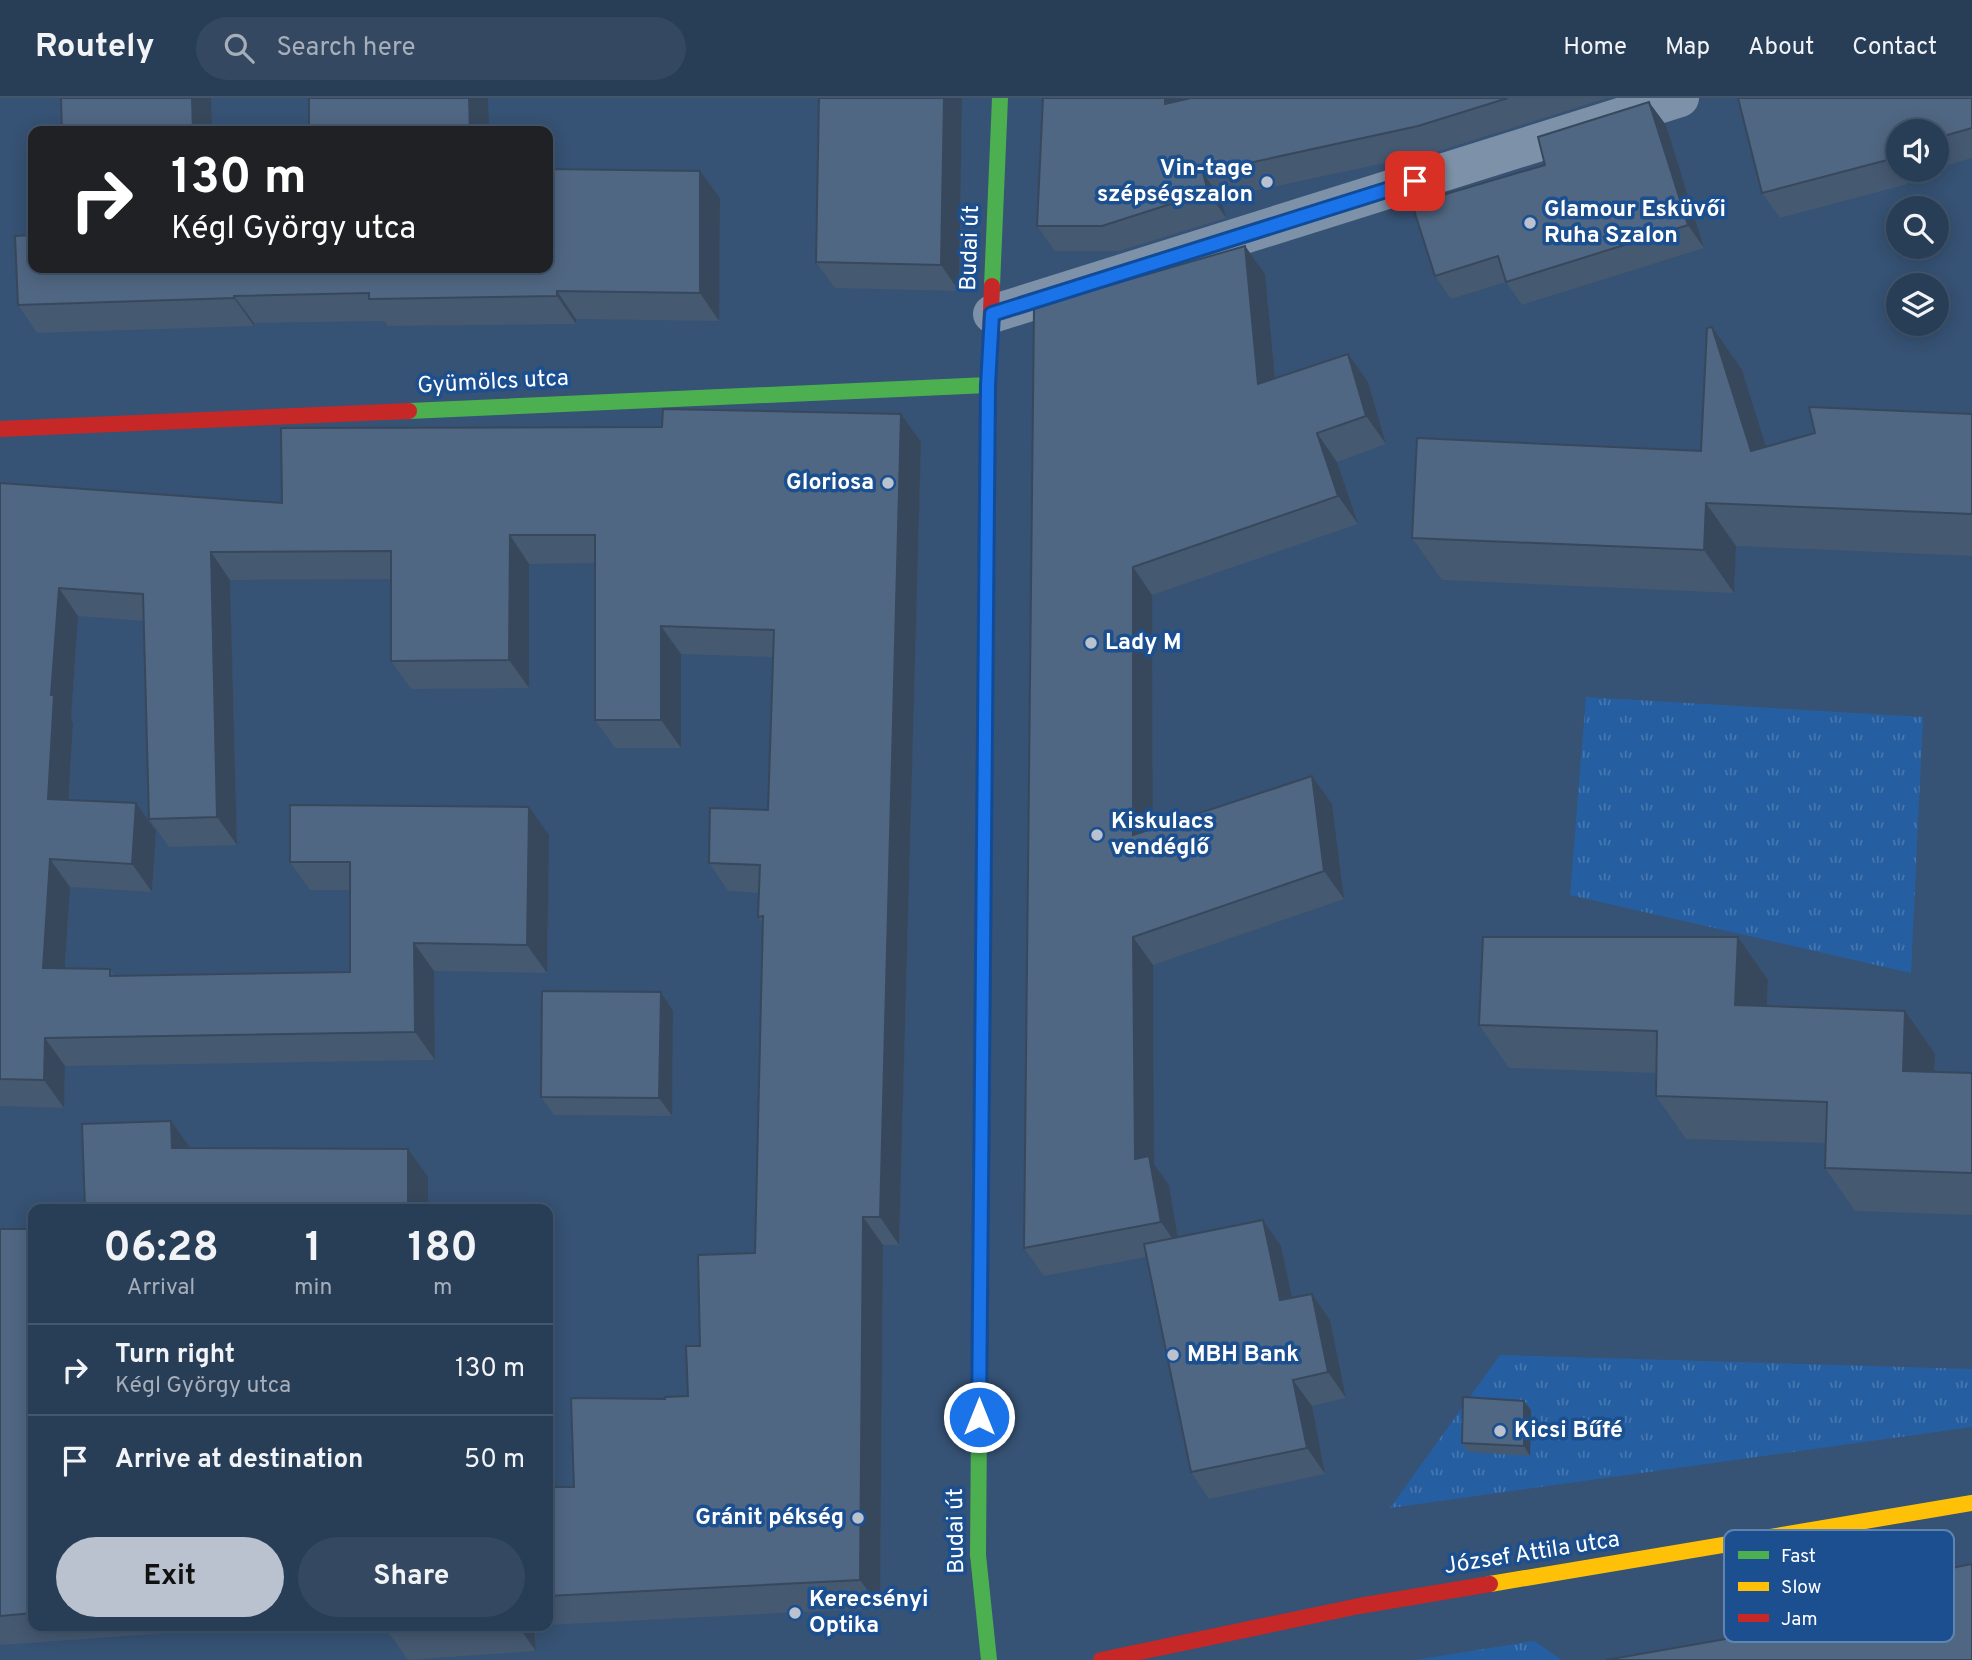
<!DOCTYPE html>
<html lang="en">
<head>
<meta charset="utf-8">
<style>
	:root { --surface:#283e57; --page:#344961; --text:#f1f3f6; --muted:#a5aeba; --line:#44576d; --accent:#b9c2ce }
	body { margin:0; font-family:Overpass,sans-serif; background:var(--page); color:var(--text); height:100vh; display:flex; flex-direction:column; font-size:26px; white-space:nowrap }
	* { box-sizing:border-box; margin:0 }
	p { font-size:23px; color:var(--muted) }
	.icon { flex:none; width:38px; height:38px; fill:none; stroke:currentColor; stroke-width:2; stroke-linecap:round; stroke-linejoin:round }
	.map { position:relative; flex:1; overflow:hidden }
	.side { position:absolute; left:28px; top:1106px; width:525px; height:427px; display:flex; flex-direction:column; background:var(--surface); border-radius:14px; box-shadow:0 4px 18px #0003,0 0 0 2px var(--line) }
	.side>* { flex:none }
	.hud { position:absolute; left:28px; top:28px; width:525px; height:147px; border-radius:14px; box-shadow:0 4px 18px #0003,0 0 0 2px var(--line); background:#202124; color:#fff; overflow:hidden }
	.fabs { position:absolute; left:1886px; top:21px; display:grid; gap:14px }
	.fabs a { display:grid; place-items:center; width:63px; height:63px; border-radius:50%; background:var(--surface); box-shadow:0 4px 18px #0003,0 0 0 2px var(--line); font-size:35px }
	.pin { position:absolute; display:grid; place-items:center; width:60px; height:60px; color:#fff; margin:-30px; border-radius:14px; box-shadow:0 4px 10px #0006 }
	.me { position:absolute; width:77px; margin:-38px; rotate:0deg; stroke-linejoin:round; filter:drop-shadow(0 0 5px #0008) }
	.turn { display:flex; align-items:center; gap:24px; height:147px; padding:0 28px; font-size:32px }
	.turn .icon { width:91px; height:91px; stroke-width:2.5 }
	.turn b { display:block; font-size:49px; line-height:60px }
	.eta { display:flex; justify-content:space-evenly; align-items:center; height:119px; text-align:center }
	.eta b { font-size:42px; font-weight:700; line-height:49px }
	.button { display:flex; gap:14px; margin-top:auto; padding:14px 28px }
	.button a { flex:1; height:80px; border-radius:42px; background:var(--accent); color:#111; font-size:28px; font-weight:700; line-height:80px; text-align:center }
	.button a+a { background:var(--page); color:var(--text) }
	ul { padding:0; list-style:none }
	li { display:flex; align-items:center; gap:21px; height:91px; padding:0 28px; border-top:2px solid var(--line) }
	li div { flex:1 }
	li b { display:block; font-size:26px }
	li em { font-style:normal }
	header { display:flex; align-items:center; gap:42px; box-sizing:border-box; height:98px; padding:0 35px; background:var(--surface); border-bottom:2px solid var(--line) }
	header strong { font-size:33px }
	nav { display:flex; gap:38px; margin-inline-start:auto; font-size:24px }
	.search { width:490px; height:63px; background:var(--page); display:flex; align-items:center; gap:18px; box-sizing:border-box; padding:0 24px; border-radius:38px; color:var(--muted); font-size:26px }
	.map>svg:first-child { display:block }
</style>
</head>
<body>
<header>
<strong>Routely</strong>
<div class="search"><svg class="icon" aria-label="search" viewBox="0 0 24 24"><circle cx="10" cy="10" r="6"/><path d="M15 15l6 6"/></svg>Search here</div>
<nav><a>Home</a><a>Map</a><a>About</a><a>Contact</a></nav>
</header>
<div class="map">
<svg width="1972" height="1562" viewBox="0 0 1972 1562">
	<defs>
		<pattern id="park-tufts" width="24" height="20" patternUnits="userSpaceOnUse" patternTransform="scale(1.75)"><rect width="24" height="20" fill="#265fa1"/><path d="M3 7l-1-3M5 7V3M7 7l1-3M15 17l-1-3M17 17v-4M19 17l1-3" fill="none" stroke="#4777af"/></pattern>
	</defs>
	<rect width="100%" height="100%" fill="#365274"/>
	<g fill="url(#park-tufts)">
		<path d="M 1586,599 L 1923,619 L 1911,875 L 1570,797 Z"/>
		<path d="M 1500,1257 L 1972,1271 L 1972,1329 L 1390,1410 Z"/>
		<path d="M 1534,1543 L 1562,1562 L 1415,1562 Z"/>
	</g>
	<g fill="none" stroke-linecap="round" stroke-linejoin="round">
		<path stroke="#7d92a8" stroke-width="38" d="M 992,216 L 1680,0"/>
		<g stroke="#4caf50" stroke-width="16">
			<path d="M 992,188 L 1000,0"/>
			<path d="M 409,313 L 988,287"/>
			<path d="M 981,1062 L 978,1457 L 989,1562"/>
		</g>
		<g stroke="#ffc107" stroke-width="16">
			<path d="M 981,1062 L 986,542"/>
			<path d="M 1490,1486 L 1972,1405"/>
		</g>
		<g stroke="#c62828" stroke-width="16">
			<path d="M 0,331 L 409,313"/>
			<path d="M 986,542 L 988,287 L 992,188"/>
			<path d="M 1101,1562 L 1359,1508 L 1490,1486"/>
		</g>
	</g>
	<g fill="#455971">
		<path d="M 819,0 L 962,0 L 959,193 L 835,190 L 816,164 Z"/>
		<path d="M 1191,0 L 1607,0 L 1436,54 L 1221,100 L 1226,120 L 1119,153 L 1055,153 L 1037,128 L 1182,2 Z"/>
		<path d="M 1972,0 L 1972,60 L 1937,70 L 1937,33 L 1899,33 L 1899,72 L 1932,72 L 1906,79 L 1908,86 L 1780,120 L 1762,95 Z"/>
		<path d="M 1666,27 L 1704,150 L 1522,207 L 1506,184 L 1451,201 L 1435,178 L 1545,67 Z"/>
		<path d="M 700,73 L 720,100 L 719,223 L 576,221 L 576,226 L 388,228 L 384,223 L 254,225 L 254,228 L 37,235 L 18,207 L 33,170 Z"/>
		<path d="M 1245,148 L 1265,176 L 1274,281 L 1368,284 L 1386,346 L 1337,364 L 1358,426 L 1152,497 L 1153,730 L 1332,706 L 1344,801 L 1153,867 L 1154,1066 L 1169,1087 L 1178,1139 L 1281,1148 L 1292,1200 L 1312,1196 L 1330,1222 L 1346,1300 L 1312,1308 L 1325,1376 L 1209,1401 L 1191,1374 L 1147,1159 L 1044,1178 L 1024,1150 L 1034,209 Z"/>
		<path d="M 1742,272 L 1766,348 L 1972,316 L 1972,458 L 1736,448 L 1734,495 L 1442,482 L 1412,440 L 1701,353 Z"/>
		<path d="M 901,316 L 921,344 L 899,1147 L 883,1147 L 880,1510 L 548,1527 L 548,1389 L 574,1389 L 665,1301 L 688,1298 L 700,1248 L 755,1155 L 763,826 L 758,819 L 759,795 L 728,793 L 709,765 L 768,712 L 773,559 L 681,556 L 681,650 L 615,650 L 595,622 L 595,465 L 529,466 L 529,590 L 411,591 L 391,563 L 391,481 L 230,482 L 237,747 L 169,749 L 149,721 L 144,523 L 78,518 L 71,621 L 73,625 L 69,702 L 156,733 L 152,794 L 70,789 L 65,870 L 110,871 L 115,878 L 350,874 L 350,792 L 310,792 L 290,764 L 549,737 L 547,875 L 434,873 L 435,962 L 65,968 L 64,1010 L 0,1008 L 0,385 L 282,405 L 662,329 Z"/>
		<path d="M 1738,839 L 1768,882 L 1767,908 L 1935,956 L 1935,974 L 1972,975 L 1972,1117 L 1855,1113 L 1825,1070 L 1826,1045 L 1686,1041 L 1656,998 L 1656,975 L 1509,970 L 1479,927 Z"/>
		<path d="M 661,894 L 673,913 L 672,1018 L 554,1017 L 541,999 Z"/>
		<path d="M 0,1131 L 33,1131 L 33,1528 L 268,1528 L 0,1547 Z"/>
		<path d="M 1524,1303 L 1531,1312 L 1530,1358 L 1468,1354 L 1462,1345 Z"/>
		<path d="M 388,1528 L 539,1528 L 535,1528 L 536,1553 L 408,1562 L 388,1534 Z"/>
	</g>
	<g fill="#38485c">
		<path d="M 192,0 L 211,0 L 212,33 L 193,33 Z"/>
		<path d="M 469,0 L 488,0 L 489,33 L 470,33 Z"/>
		<path d="M 944,0 L 962,0 L 959,193 L 941,167 Z"/>
		<path d="M 1165,0 L 1182,0 L 1183,31 L 1165,6 Z"/>
		<path d="M 1649,4 L 1666,27 L 1704,150 L 1688,127 Z"/>
		<path d="M 1889,54 L 1899,68 L 1899,72 L 1901,72 L 1906,79 L 1908,86 L 1891,61 Z"/>
		<path d="M 700,73 L 720,100 L 719,223 L 700,195 Z"/>
		<path d="M 1203,75 L 1221,100 L 1226,120 L 1208,94 Z"/>
		<path d="M 1245,148 L 1265,176 L 1278,314 L 1258,286 Z"/>
		<path d="M 557,193 L 576,221 L 576,226 L 557,198 Z"/>
		<path d="M 234,198 L 254,225 L 254,228 L 234,200 Z"/>
		<path d="M 1712,229 L 1742,272 L 1781,396 L 1751,353 Z"/>
		<path d="M 1348,256 L 1368,284 L 1386,346 L 1366,318 Z"/>
		<path d="M 901,316 L 921,344 L 899,1147 L 880,1119 Z"/>
		<path d="M 1317,335 L 1337,364 L 1358,426 L 1338,398 Z"/>
		<path d="M 1706,405 L 1736,448 L 1734,495 L 1704,452 Z"/>
		<path d="M 510,437 L 529,466 L 529,590 L 509,562 Z"/>
		<path d="M 211,454 L 230,482 L 237,747 L 217,719 Z"/>
		<path d="M 1133,469 L 1152,497 L 1153,765 L 1133,737 Z"/>
		<path d="M 59,490 L 78,518 L 71,621 L 73,625 L 67,729 L 48,701 L 51,597 Z"/>
		<path d="M 661,528 L 681,556 L 681,650 L 661,622 Z"/>
		<path d="M 1312,678 L 1332,706 L 1344,801 L 1324,773 Z"/>
		<path d="M 136,705 L 156,733 L 152,794 L 132,766 Z"/>
		<path d="M 529,709 L 549,737 L 547,875 L 527,847 Z"/>
		<path d="M 50,761 L 70,789 L 63,898 L 43,870 Z"/>
		<path d="M 1133,839 L 1153,867 L 1154,1066 L 1169,1087 L 1180,1152 L 1161,1124 L 1135,1061 Z"/>
		<path d="M 1738,839 L 1768,882 L 1765,950 L 1735,907 Z"/>
		<path d="M 414,845 L 434,873 L 435,962 L 415,934 Z"/>
		<path d="M 661,894 L 673,913 L 672,1018 L 659,1000 Z"/>
		<path d="M 1905,913 L 1935,956 L 1933,1016 L 1903,973 Z"/>
		<path d="M 45,940 L 65,968 L 64,1010 L 44,982 Z"/>
		<path d="M 171,1023 L 191,1051 L 172,1050 Z"/>
		<path d="M 408,1051 L 428,1079 L 428,1111 L 408,1111 Z"/>
		<path d="M 863,1119 L 883,1147 L 880,1510 L 860,1482 Z"/>
		<path d="M 1263,1122 L 1281,1148 L 1298,1228 L 1280,1202 Z"/>
		<path d="M 1312,1196 L 1330,1222 L 1346,1300 L 1328,1274 Z"/>
		<path d="M 27,1222 L 33,1231 L 33,1405 L 33,1404 Z"/>
		<path d="M 1293,1282 L 1312,1308 L 1325,1376 L 1307,1350 Z"/>
		<path d="M 1524,1303 L 1531,1312 L 1530,1358 L 1524,1348 Z"/>
		<path d="M 518,1528 L 534,1528 L 536,1553 Z"/>
	</g>
	<g fill="#506783" stroke="#38485c" stroke-width="2">
		<path d="M 61,0 L 192,0 L 193,33 L 62,33 Z"/>
		<path d="M 309,0 L 469,0 L 470,33 L 309,33 Z"/>
		<path d="M 819,0 L 944,0 L 941,167 L 816,164 Z"/>
		<path d="M 1043,0 L 1165,0 L 1165,6 L 1191,0 L 1508,0 L 1418,28 L 1203,75 L 1208,94 L 1102,128 L 1037,128 Z"/>
		<path d="M 1738,0 L 1972,0 L 1972,30 L 1937,40 L 1937,33 L 1899,33 L 1899,51 L 1889,54 L 1891,61 L 1762,95 Z"/>
		<path d="M 1649,4 L 1688,127 L 1506,184 L 1498,158 L 1435,178 L 1412,106 L 1545,67 L 1538,39 Z"/>
		<path d="M 548,71 L 700,73 L 700,195 L 557,193 L 557,198 L 369,201 L 369,195 L 234,198 L 234,200 L 18,207 L 15,138 L 33,137 L 33,170 L 548,170 Z"/>
		<path d="M 1245,148 L 1258,286 L 1348,256 L 1366,318 L 1317,335 L 1338,398 L 1133,469 L 1133,737 L 1312,678 L 1324,773 L 1133,839 L 1135,1061 L 1149,1058 L 1161,1124 L 1024,1150 L 1034,209 Z"/>
		<path d="M 1712,229 L 1751,353 L 1815,335 L 1809,309 L 1972,316 L 1972,416 L 1706,405 L 1704,452 L 1412,440 L 1417,340 L 1701,353 L 1707,230 Z"/>
		<path d="M 663,311 L 901,316 L 880,1119 L 863,1119 L 860,1482 L 548,1498 L 548,1389 L 574,1389 L 571,1300 L 665,1301 L 665,1299 L 688,1298 L 686,1248 L 700,1248 L 698,1157 L 755,1155 L 763,818 L 758,819 L 760,767 L 709,765 L 710,710 L 768,712 L 774,532 L 661,528 L 661,622 L 595,622 L 595,437 L 510,437 L 509,562 L 391,563 L 391,453 L 211,454 L 217,719 L 149,721 L 143,496 L 59,490 L 51,597 L 54,597 L 48,701 L 136,705 L 132,766 L 50,761 L 43,870 L 110,871 L 110,878 L 350,874 L 350,764 L 290,764 L 290,707 L 529,709 L 527,847 L 414,845 L 415,934 L 45,940 L 44,982 L 0,981 L 0,385 L 282,405 L 281,330 L 662,329 Z"/>
		<path d="M 1483,839 L 1738,839 L 1735,907 L 1905,913 L 1903,973 L 1972,975 L 1972,1075 L 1825,1070 L 1827,1004 L 1656,998 L 1657,933 L 1479,927 Z"/>
		<path d="M 542,893 L 661,894 L 659,1000 L 541,999 Z"/>
		<path d="M 171,1023 L 172,1050 L 408,1051 L 408,1111 L 85,1111 L 82,1026 Z"/>
		<path d="M 1263,1122 L 1280,1202 L 1312,1196 L 1328,1274 L 1293,1282 L 1307,1350 L 1191,1374 L 1144,1146 Z"/>
		<path d="M 0,1131 L 33,1131 L 33,1222 L 27,1222 L 33,1404 L 33,1515 L 0,1518 Z"/>
		<path d="M 1463,1299 L 1524,1303 L 1524,1348 L 1462,1345 Z"/>
		<path d="M 1972,1466 L 1972,1562 L 1606,1562 L 1942,1503 L 1937,1473 Z"/>
		<path d="M 388,1528 L 478,1528 L 388,1534 Z"/>
	</g>
	<g fill="none" stroke-linecap="round" stroke-linejoin="round">
		<defs>
			<path id="route" d="M 979,1319 L 988,287 L 992,216 L 1415,83"/>
		</defs>
		<use href="#route" stroke="#114b97" stroke-width="18"/>
		<use href="#route" stroke="#1a73e8" stroke-width="12"/>
	</g>
	<g fill="#b9c2ce" stroke="#1b4f8f" stroke-width="2.5">
		<circle cx="1267" cy="84" r="7"/>
		<circle cx="1530" cy="125" r="7"/>
		<circle cx="888" cy="385" r="7"/>
		<circle cx="1091" cy="545" r="7"/>
		<circle cx="1097" cy="737" r="7"/>
		<circle cx="1173" cy="1257" r="7"/>
		<circle cx="1500" cy="1333" r="7"/>
		<circle cx="858" cy="1420" r="7"/>
		<circle cx="795" cy="1515" r="7"/>
	</g>
	<g text-anchor="middle" dominant-baseline="central" stroke-width="7" stroke-linejoin="round" paint-order="stroke">
		<g font-size="23" font-weight="bold" fill="#fff" stroke="#1b4f8f" text-anchor="start">
			<text x="1253" y="71" text-anchor="end">Vin-tage<tspan x="1253" dy="26">szépségszalon</tspan></text>
			<text x="1544" y="112">Glamour Esküvői<tspan x="1544" dy="26">Ruha Szalon</tspan></text>
			<text x="874" y="385" text-anchor="end">Gloriosa</text>
			<text x="1105" y="545">Lady M</text>
			<text x="1111" y="724">Kiskulacs<tspan x="1111" dy="26">vendéglő</tspan></text>
			<text x="1187" y="1257">MBH Bank</text>
			<text x="1514" y="1333">Kicsi Bűfé</text>
			<text x="844" y="1420" text-anchor="end">Gránit pékség</text>
			<text x="809" y="1502">Kerecsényi<tspan x="809" dy="26">Optika</tspan></text>
		</g>
		<g font-size="23" fill="#fff" stroke="#1b4f8f">
			<text transform="translate(971 150) rotate(-88)">Budai út</text>
			<text transform="translate(493 285) rotate(-3)">Gyümölcs utca</text>
			<text transform="translate(957 1433) rotate(-91)">Budai út</text>
			<text transform="translate(1532 1456) rotate(-9)">József Attila utca</text>
		</g>
	</g>
	<rect x="1724" y="1432" width="230" height="112" rx="10" fill="#1b4f8f" stroke="#5f84b1" stroke-width="2"/>
	<rect x="1738" y="1453" width="31" height="8" fill="#4caf50"/>
	<rect x="1738" y="1484" width="31" height="9" fill="#ffc107"/>
	<rect x="1738" y="1516" width="31" height="8" fill="#c62828"/>
	<g font-size="19" fill="#fff">
		<text x="1781" y="1464">Fast</text>
		<text x="1781" y="1495">Slow</text>
		<text x="1781" y="1527">Jam</text>
	</g>
</svg>
<div class="fabs">
<a><svg class="icon" aria-label="sound" viewBox="0 0 24 24"><path d="M4 9h4l5-4v14l-5-4H4zM17 9q2 3 0 6"/></svg></a>
<a><svg class="icon" aria-label="search" viewBox="0 0 24 24"><circle cx="10" cy="10" r="6"/><path d="M15 15l6 6"/></svg></a>
<a><svg class="icon" aria-label="layers" viewBox="0 0 24 24"><path d="M12 4l9 5-9 5-9-5zM3 14l9 5 9-5"/></svg></a>
</div>
<div class="pin" style="left:1415px;top:83px;background:#d93025"><svg class="icon" aria-label="arrive" viewBox="0 0 24 24"><path d="M6 21V4h12l-3 4 3 4H6"/></svg></div>
<svg class="me" style="left:979px;top:1319px" viewBox="-20 -20 40 40"><circle r="17" fill="#1a73e8" stroke="#fff" stroke-width="3"/><path d="M0-11L8 9 0 5-8 9z" fill="#fff"/></svg>
<div class="hud">
<div class="turn"><svg class="icon" aria-label="right" viewBox="0 0 24 24"><path d="M7 20v-9h11M14 6l5 5-5 5"/></svg><div><b>130 m</b>Kégl György utca</div></div>
</div>
<section class="side">
<div class="eta">
<div><b>06:28</b><p>Arrival</p></div>
<div><b>1</b><p>min</p></div>
<div><b>180</b><p>m</p></div>
</div>
<ul>
<li><svg class="icon" aria-label="right" viewBox="0 0 24 24"><path d="M7 20v-9h11M14 6l5 5-5 5"/></svg><div><b>Turn right</b><p>Kégl György utca</p></div><em>130 m</em></li>
<li><svg class="icon" aria-label="arrive" viewBox="0 0 24 24"><path d="M6 21V4h12l-3 4 3 4H6"/></svg><div><b>Arrive at destination</b></div><em>50 m</em></li>
</ul>
<div class="button"><a>Exit</a><a>Share</a></div>
</section>
</div>
</body>
</html>
